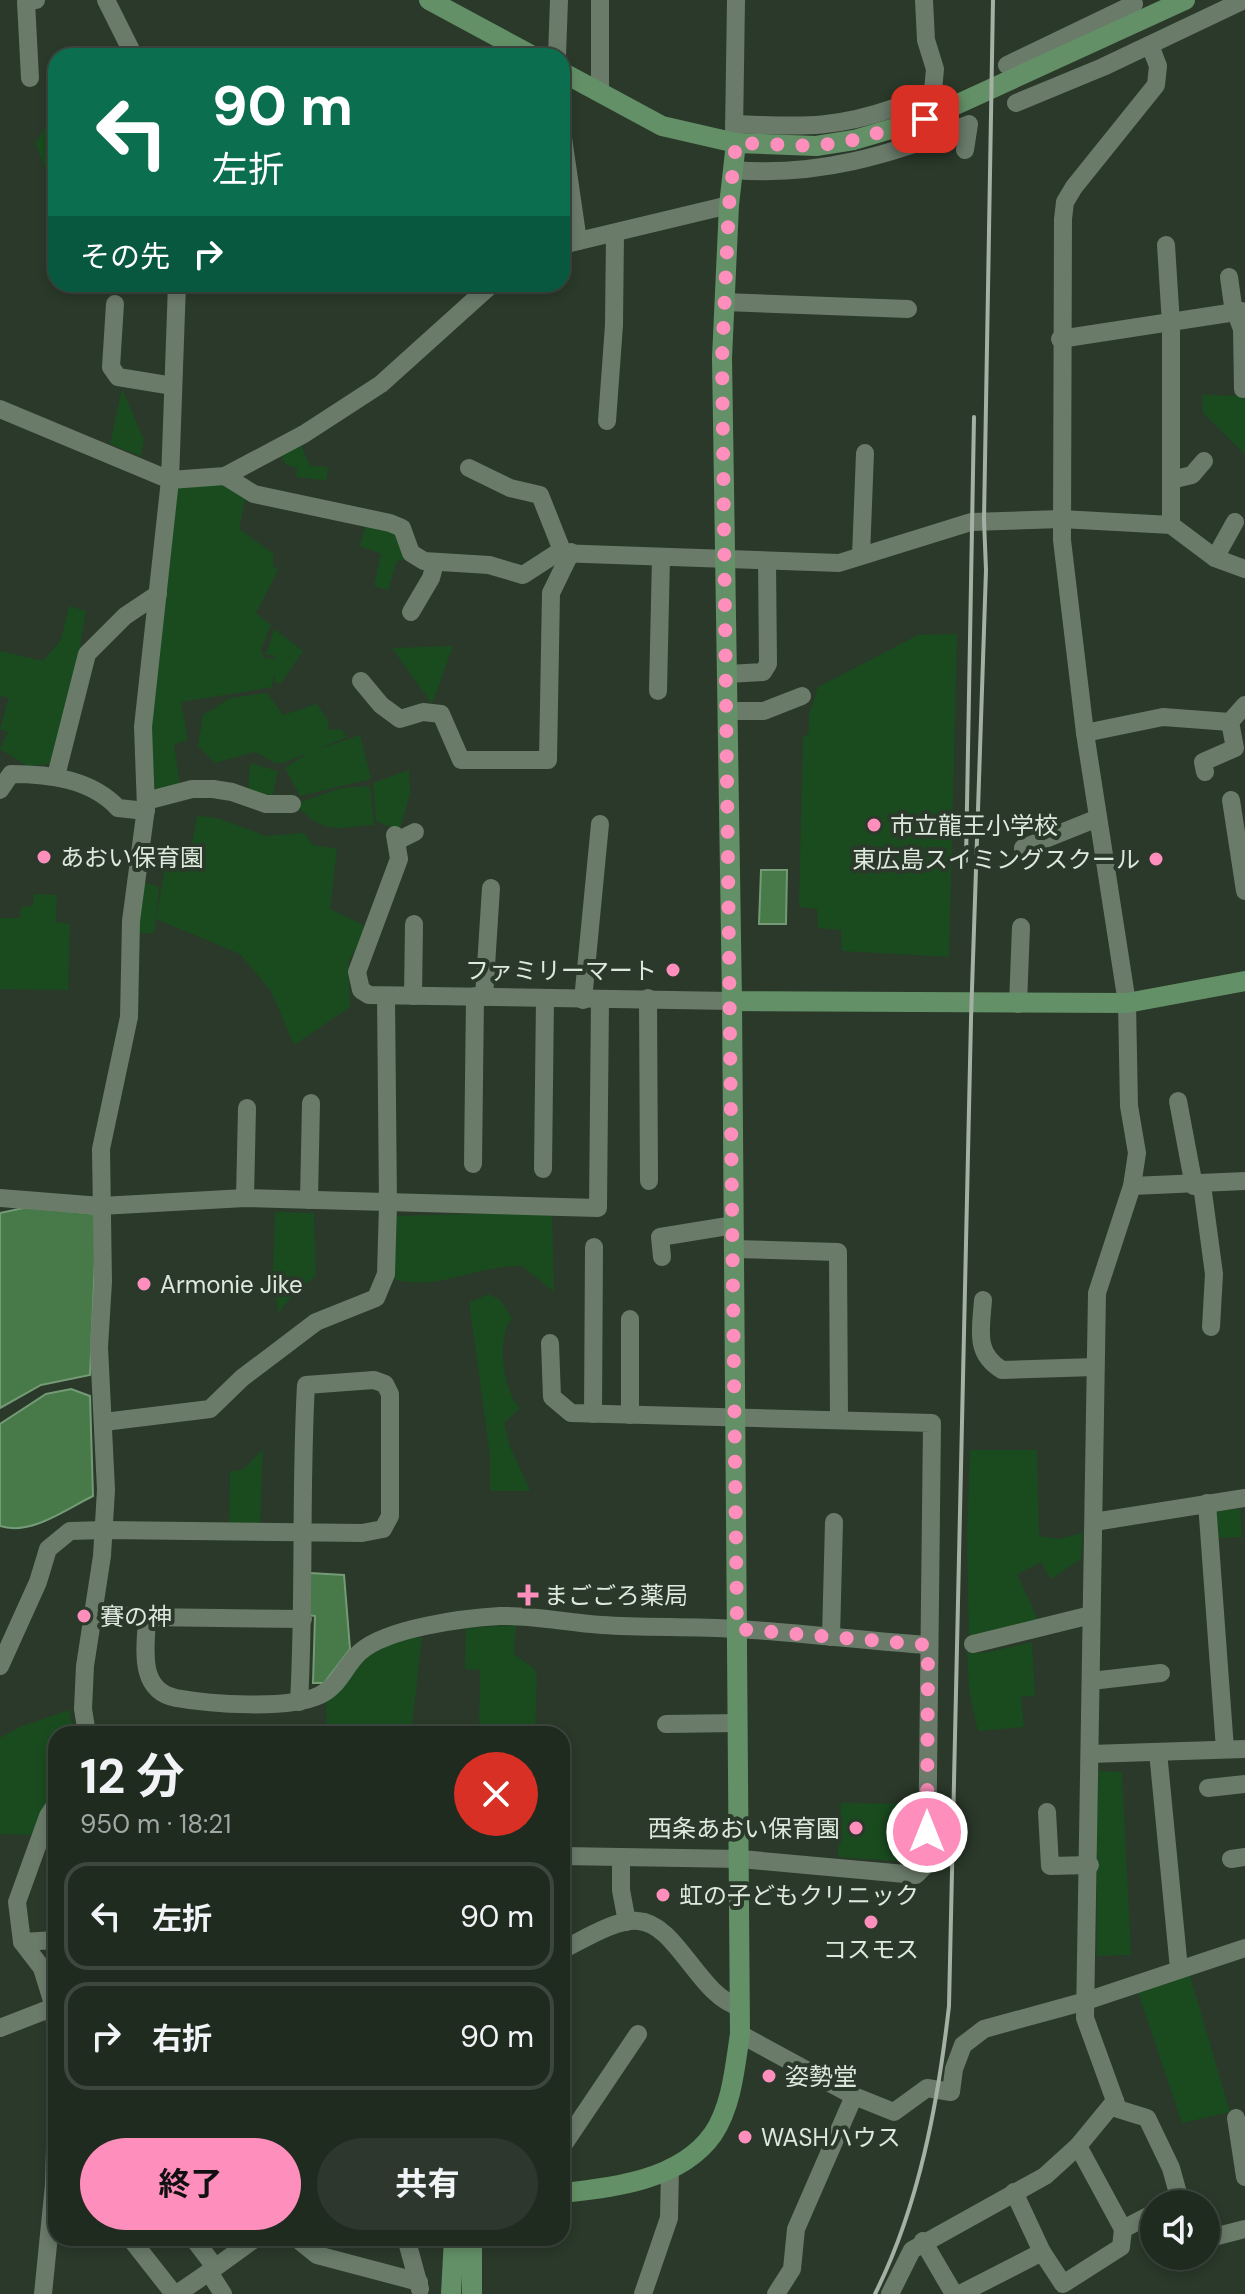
<!DOCTYPE html>
<html lang="ja">
<head>
<meta charset="utf-8">
<style>
	:root { --surface:#202b20; --page:#2d372d; --text:#f1f3f6; --muted:#a2a7a5; --line:#3d473e; --accent:#fe8ebc }
	body { margin:0; font-family:"DM Sans","Noto Sans JP",sans-serif; background:var(--page); color:var(--text); height:100vh; display:flex; flex-direction:column; font-size:30px; white-space:nowrap }
	* { box-sizing:border-box; margin:0 }
	p { font-size:26px; color:var(--muted) }
	.icon { flex:none; width:44px; height:44px; fill:none; stroke:currentColor; stroke-width:2; stroke-linecap:round; stroke-linejoin:round }
	.map { position:relative; flex:1; overflow:hidden }
	.drawer { position:absolute; left:48px; top:1726px; width:522px; height:520px; display:flex; flex-direction:column; background:var(--surface); border-radius:24px; box-shadow:0 4px 12px #0003,0 0 0 2px var(--line) }
	.drawer>* { flex:none }
	.guide { position:absolute; left:48px; top:48px; width:522px; height:244px; border-radius:24px; box-shadow:0 4px 12px #0003,0 0 0 2px var(--line); background:#0b6e4f; color:#fff; overflow:hidden }
	.buttons { position:absolute; left:1140px; top:2190px; display:grid; gap:16px }
	.buttons a { display:grid; place-items:center; width:80px; height:80px; border-radius:50%; background:var(--surface); box-shadow:0 4px 12px #0003,0 0 0 2px var(--line); font-size:40px }
	.pin { position:absolute; display:grid; place-items:center; width:68px; height:68px; color:#fff; margin:-34px; border-radius:16px; box-shadow:0 4px 12px #0006 }
	.me { position:absolute; width:88px; margin:-44px; rotate:0deg; stroke-linejoin:round; filter:drop-shadow(0 0 6px #0008) }
	.turn { display:flex; align-items:center; gap:28px; height:168px; padding:0 32px; font-size:36px }
	.turn .icon { width:104px; height:104px; stroke-width:2.5 }
	.turn b { display:block; font-size:56px; line-height:68px }
	.then { display:flex; align-items:center; height:76px; padding:0 32px; background:#0003; gap:16px; font-size:30px }
	.round { display:grid; place-items:center; flex:none; width:84px; height:84px; border-radius:42px; background:var(--page) }
	.summary { display:flex; align-items:center; justify-content:space-between; height:136px; padding:0 32px }
	h1 { font-size:48px; font-weight:700; line-height:60px }
	.action { display:flex; gap:16px; margin-top:auto; padding:16px 32px }
	.action a { flex:1; height:92px; border-radius:48px; background:var(--accent); color:#111; font-size:32px; font-weight:700; line-height:92px; text-align:center }
	.action a+a { background:var(--page); color:var(--text) }
	ul { padding:0; list-style:none }
	li { display:flex; align-items:center; gap:24px; height:108px; margin:0 16px 12px; padding:0 16px; border:4px solid var(--line); border-radius:24px }
	li div { flex:1 }
	li b { display:block; font-size:30px }
	li em { font-style:normal }
	.map>svg:first-child { display:block }
</style>
</head>
<body>
<div class="map">
<svg width="1245" height="2294" viewBox="0 0 1245 2294">
	<rect width="100%" height="100%" fill="#2a392a"/>
	<g fill="#1a4b1f">
		<path d="M 56,121 L 56,193 L 35,143 L 48,124 Z"/>
		<path d="M 122,389 L 144,440 L 141,456 L 110,444 Z"/>
		<path d="M 1202,395 L 1245,396 L 1245,454 L 1203,413 Z"/>
		<path d="M 300,443 L 310,466 L 328,467 L 326,480 L 296,477 L 297,468 L 286,465 L 281,456 Z"/>
		<path d="M 224,483 L 246,494 L 239,529 L 274,554 L 273,565 L 278,570 L 256,613 L 271,625 L 261,649 L 264,658 L 275,659 L 275,655 L 266,655 L 274,629 L 303,651 L 281,683 L 275,683 L 274,672 L 272,687 L 181,702 L 188,740 L 174,744 L 180,787 L 150,797 L 146,728 L 175,485 Z"/>
		<path d="M 367,520 L 401,531 L 404,560 L 397,561 L 388,590 L 374,586 L 381,554 L 360,546 Z"/>
		<path d="M 69,606 L 86,611 L 80,645 L 82,647 L 50,764 L 27,766 L 0,749 L 8,732 L 0,729 L 9,698 L 0,696 L 0,651 L 43,661 L 61,640 Z"/>
		<path d="M 957,634 L 949,957 L 842,951 L 841,930 L 818,928 L 817,909 L 799,907 L 803,738 L 809,733 L 809,715 L 818,687 L 918,635 Z"/>
		<path d="M 453,646 L 432,704 L 392,648 Z"/>
		<path d="M 267,693 L 283,715 L 317,704 L 328,720 L 329,730 L 341,729 L 347,737 L 284,763 L 275,763 L 255,752 L 215,763 L 198,746 L 203,715 L 230,698 Z"/>
		<path d="M 360,735 L 371,779 L 300,796 L 285,768 L 310,752 Z"/>
		<path d="M 250,763 L 278,771 L 272,799 L 248,792 Z"/>
		<path d="M 409,770 L 410,793 L 401,826 L 395,829 L 376,821 L 373,783 Z"/>
		<path d="M 370,786 L 374,825 C 337,827 326,836 298,807 L 301,802 L 342,788 Z"/>
		<path d="M 197,816 L 218,818 L 266,836 L 304,833 L 313,845 L 337,849 L 330,909 L 368,927 L 348,963 L 350,1007 L 294,1045 L 271,991 L 240,954 L 156,919 L 166,862 L 188,865 Z"/>
		<path d="M 141,881 L 159,887 L 154,933 L 136,933 Z"/>
		<path d="M 34,894 L 57,895 L 56,922 L 70,924 L 68,990 L 0,989 L 0,918 L 20,918 L 21,907 L 33,906 Z"/>
		<path d="M 275,1212 L 314,1213 L 316,1276 L 298,1289 L 278,1313 L 273,1273 Z"/>
		<path d="M 552,1212 L 554,1292 L 522,1266 C 475,1265 439,1292 392,1279 L 392,1216 Z"/>
		<path d="M 489,1294 L 500,1300 L 512,1318 C 496,1336 503,1392 520,1408 L 504,1423 L 510,1447 L 530,1490 L 528,1491 L 490,1491 L 490,1455 L 470,1309 L 470,1302 Z"/>
		<path d="M 263,1449 L 260,1527 L 229,1526 L 230,1472 L 244,1469 Z"/>
		<path d="M 970,1450 L 1037,1450 L 1039,1536 L 1059,1539 L 1083,1533 L 1081,1559 L 1051,1579 L 1041,1562 L 1017,1574 L 1039,1622 L 969,1640 L 967,1538 Z"/>
		<path d="M 1240,1509 L 1242,1537 L 1215,1538 L 1211,1520 L 1220,1510 Z"/>
		<path d="M 516,1625 L 514,1654 L 535,1669 L 537,1678 L 535,1734 L 453,1734 L 479,1733 L 480,1670 L 465,1669 L 466,1628 Z"/>
		<path d="M 422,1637 L 411,1734 L 327,1734 L 326,1702 L 362,1657 L 396,1640 Z"/>
		<path d="M 1032,1642 L 1035,1696 L 1021,1697 L 1024,1727 L 978,1731 L 969,1690 L 967,1652 L 984,1653 Z"/>
		<path d="M 69,1710 L 75,1734 L 56,1734 L 56,1788 L 31,1835 L 0,1834 L 0,1738 L 20,1727 Z"/>
		<path d="M 1097,1771 L 1122,1772 L 1131,1955 L 1097,1956 Z"/>
		<path d="M 841,1803 L 913,1804 L 911,1862 L 838,1857 Z"/>
		<path d="M 1189,1973 L 1230,2112 L 1182,2123 L 1137,1989 Z"/>
	</g>
	<g fill="#477949" stroke="#749a76" stroke-width="2">
		<path d="M 761,870 L 787,870 L 786,924 L 759,924 Z"/>
		<path d="M 28,1207 L 97,1214 L 90,1375 L 41,1385 L 0,1408 L 0,1213 Z"/>
		<path d="M 71,1389 L 90,1396 L 93,1496 C 66,1509 31,1536 0,1526 L 0,1424 L 46,1394 Z"/>
		<path d="M 310,1573 L 344,1575 L 350,1649 L 324,1683 L 313,1683 L 315,1616 L 308,1615 Z"/>
	</g>
	<g fill="none" stroke-linecap="round" stroke-linejoin="round">
		<g stroke="#6a7b6a" stroke-width="18">
			<path d="M 106,0 L 134,56"/>
			<path d="M 1150,45 L 1158,66 L 1156,85 L 1074,187 L 1065,202 L 1063,219 L 1062,540 L 1085,733 L 1127,1003 L 1129,1106 L 1137,1153 L 1132,1186 L 1097,1293 L 1085,2018 L 1118,2109 L 1147,2118 L 1171,2168 L 1181,2204"/>
			<path d="M 557,56 L 559,0"/>
			<path d="M 1007,65 L 1134,4"/>
			<path d="M 30,78 L 26,2 L 36,0"/>
			<path d="M 600,92 L 600,0"/>
			<path d="M 1016,103 L 1103,67 L 1244,0"/>
			<path d="M 734,124 C 798,126 831,130 894,108 C 908,104 921,100 933,91 L 935,69 L 926,40 L 924,0"/>
			<path d="M 562,131 L 578,241"/>
			<path d="M 734,133 L 736,0"/>
			<path d="M 733,170 C 817,177 891,155 969,124 L 965,150"/>
			<path d="M 562,245 L 729,205"/>
			<path d="M 1166,245 L 1171,324 L 1171,525"/>
			<path d="M 1229,277 L 1234,313"/>
			<path d="M 724,302 L 908,309"/>
			<path d="M 115,304 L 111,367 L 118,377 L 173,386"/>
			<path d="M 1236,313 L 1242,329 L 1243,389"/>
			<path d="M 1060,339 L 1242,311"/>
			<path d="M 0,409 L 170,480 L 225,476 L 304,434 L 381,384 L 492,284"/>
			<path d="M 607,421 L 614,325 L 615,233"/>
			<path d="M 469,468 L 510,488 L 540,495 L 563,553"/>
			<path d="M 225,476 L 254,494 L 390,523 L 402,528 L 411,553 L 424,561 L 489,565 L 523,575 L 557,553 L 839,563 L 971,522 L 1061,519 L 1171,525 L 1215,558 L 1245,569"/>
			<path d="M 1171,480 L 1192,475 L 1204,461"/>
			<path d="M 861,556 L 865,453"/>
			<path d="M 1215,558 L 1235,522"/>
			<path d="M 411,612 L 431,578 L 435,563"/>
			<path d="M 728,674 L 763,672 L 768,664 L 767,561"/>
			<path d="M 361,681 L 381,705 L 400,719 L 423,712 L 441,714 L 461,760 L 548,760 L 551,593 L 571,552"/>
			<path d="M 658,691 L 661,557"/>
			<path d="M 729,711 L 764,711 L 802,696"/>
			<path d="M 1085,733 L 1163,717 L 1230,722 L 1245,705"/>
			<path d="M 1205,772 L 1203,762 L 1235,748 L 1230,722"/>
			<path d="M 56,776 L 87,654 L 125,616 L 158,594"/>
			<path d="M 0,790 L 11,774 C 49,774 91,779 118,808 L 146,811"/>
			<path d="M 1231,800 L 1245,891"/>
			<path d="M 146,801 L 192,789 L 213,789 L 232,792 L 266,804 L 292,804"/>
			<path d="M 395,835 L 399,859 L 357,972 L 361,990 L 369,995 L 732,1001"/>
			<path d="M 397,841 L 415,832"/>
			<path d="M 1023,848 L 1098,818"/>
			<path d="M 413,996 L 414,924"/>
			<path d="M 484,997 L 491,888"/>
			<path d="M 648,998 L 649,1181"/>
			<path d="M 583,1000 L 600,824"/>
			<path d="M 1018,1004 L 1021,927"/>
			<path d="M 1178,1101 L 1194,1186"/>
			<path d="M 473,1164 L 475,996"/>
			<path d="M 543,1169 L 545,998"/>
			<path d="M 1202,1185 L 1214,1274 L 1211,1327"/>
			<path d="M 1132,1186 L 1245,1181"/>
			<path d="M 0,1198 L 101,1206 L 245,1198 L 598,1208 L 600,1000"/>
			<path d="M 245,1198 L 247,1108"/>
			<path d="M 309,1200 L 311,1103"/>
			<path d="M 734,1249 L 838,1252 L 839,1420"/>
			<path d="M 662,1257 L 660,1237 L 734,1225"/>
			<path d="M 983,1300 C 981,1330 974,1353 1002,1370 L 1095,1367"/>
			<path d="M 630,1319 L 630,1415"/>
			<path d="M 550,1343 L 552,1397 L 571,1413 L 932,1423 L 927,1864 L 916,1875 L 741,1859 L 562,1856"/>
			<path d="M 593,1414 L 594,1247"/>
			<path d="M 104,1422 L 210,1409 L 242,1378 L 316,1322 L 376,1298 L 386,1274 L 388,1204 L 386,996"/>
			<path d="M 1207,1503 L 1225,1749"/>
			<path d="M 1094,1522 L 1245,1498"/>
			<path d="M 93,1614 L 147,1617 C 146,1647 137,1690 176,1698 C 209,1704 290,1710 320,1695 C 340,1686 345,1665 360,1652 C 387,1628 464,1618 500,1616 C 533,1615 568,1623 602,1625 C 646,1628 691,1626 735,1629 C 799,1632 864,1641 928,1645"/>
			<path d="M 144,1617 L 303,1619"/>
			<path d="M 831,1637 L 834,1522"/>
			<path d="M 973,1644 L 1091,1615"/>
			<path d="M 0,1666 L 38,1582 L 48,1549 L 70,1531 L 104,1530 L 362,1533 L 383,1529 L 390,1516 L 390,1394 L 385,1384 L 374,1380 L 306,1385 C 300,1490 305,1596 299,1702"/>
			<path d="M 1091,1681 L 1161,1673"/>
			<path d="M 666,1724 L 738,1723"/>
			<path d="M 87,1734 L 83,1709 L 85,1666 L 102,1556 L 106,1490 L 99,1347 L 103,1282 L 101,1149 L 129,1017 L 131,921 L 146,808 L 143,727 L 170,480 L 177,284"/>
			<path d="M 1158,1752 L 1179,1969"/>
			<path d="M 1090,1754 L 1245,1749"/>
			<path d="M 1208,1788 L 1245,1784"/>
			<path d="M 56,1804 L 48,1816 L 17,1902 L 22,1942 L 42,1968 L 54,2007 L 56,2045"/>
			<path d="M 1047,1812 L 1050,1866 L 1090,1865"/>
			<path d="M 621,1858 L 621,1890 L 627,1922"/>
			<path d="M 1231,1859 L 1245,1857"/>
			<path d="M 22,1942 L 56,1940"/>
			<path d="M 562,1950 C 583,1940 615,1919 638,1921 C 677,1923 699,1997 740,2007"/>
			<path d="M 0,2028 L 54,2007"/>
			<path d="M 740,2034 L 854,2096 L 894,2112 L 927,2088 L 951,2092 L 954,2069 L 963,2045 L 984,2029 L 1086,2001 L 1245,1948"/>
			<path d="M 1236,2118 L 1245,2177"/>
			<path d="M 562,2147 L 638,2034"/>
			<path d="M 1014,2192 L 1042,2252"/>
			<path d="M 1123,2229 L 1154,2213"/>
			<path d="M 130,2238 L 174,2294"/>
			<path d="M 193,2238 L 215,2267"/>
			<path d="M 296,2238 L 317,2255 L 419,2282"/>
			<path d="M 406,2238 L 420,2289"/>
			<path d="M 1206,2239 L 1245,2229"/>
			<path d="M 923,2241 L 954,2294"/>
			<path d="M 209,2272 L 256,2238"/>
			<path d="M 43,2294 L 54,2185 L 56,2108"/>
			<path d="M 177,2294 L 209,2272 L 223,2294"/>
			<path d="M 643,2294 L 669,2218 L 670,2168"/>
			<path d="M 776,2294 L 792,2269 L 796,2229 L 854,2096"/>
			<path d="M 890,2294 L 912,2250 L 1045,2176 L 1078,2146 L 1115,2101"/>
			<path d="M 960,2294 L 1042,2252 L 1063,2284 L 1121,2247 L 1123,2229 L 1078,2146"/>
		</g>
		<g stroke="#639066" stroke-width="20">
			<path d="M 429,0 L 533,56"/>
			<path d="M 562,72 L 662,126 L 736,143 L 816,146 L 854,140 L 925,119 L 1185,0"/>
			<path d="M 736,143 L 729,205 L 722,358 L 732,1001 L 1127,1003 L 1245,981"/>
			<path d="M 562,2193 C 612,2188 681,2180 713,2134 C 732,2106 735,2066 740,2034 L 732,1001"/>
			<path d="M 472,2238 L 472,2294"/>
			<path d="M 451,2294 L 454,2238"/>
		</g>
		<g stroke="#a5b0a5" stroke-width="4">
			<path d="M 966,861 L 974,417"/>
			<path d="M 875,2294 C 919,2206 938,2103 949,2006 L 971,1019 L 986,570 L 984,520 L 993,0"/>
		</g>
	</g>
	<g fill="none" stroke-linecap="round" stroke-linejoin="round">
		<path stroke="#fe8ebc" stroke-width="14" stroke-dasharray="0 25.2" d="M 925,119 L 854,140 L 816,146 L 736,143 L 729,205 L 722,358 L 737,1629 L 928,1645 L 927,1832"/>
	</g>
	<g fill="#fe8ebc" stroke="#2a392a" stroke-width="3">
		<circle cx="874" cy="825" r="8"/>
		<circle cx="44" cy="857" r="8"/>
		<circle cx="1156" cy="859" r="8"/>
		<circle cx="673" cy="970" r="8"/>
		<circle cx="144" cy="1284" r="8"/>
		<path d="M524 1583h8v8h8v8h-8v8h-8v-8h-8v-8h8z"/>
		<circle cx="84" cy="1616" r="8"/>
		<circle cx="856" cy="1828" r="8"/>
		<circle cx="663" cy="1895" r="8"/>
		<circle cx="871" cy="1922" r="8"/>
		<circle cx="769" cy="2076" r="8"/>
		<circle cx="745" cy="2137" r="8"/>
	</g>
	<g text-anchor="middle" dominant-baseline="central" stroke-width="8" stroke-linejoin="round" paint-order="stroke">
		<g font-size="24" fill="#dee8de" stroke="#2a392a" text-anchor="start">
			<text x="890" y="825">市立龍王小学校</text>
			<text x="60" y="857">あおい保育園</text>
			<text x="1140" y="859" text-anchor="end">東広島スイミングスクール</text>
			<text x="657" y="970" text-anchor="end">ファミリーマート</text>
			<text x="160" y="1284">Armonie Jike</text>
			<text x="544" y="1595">まごごろ薬局</text>
			<text x="100" y="1616">賽の神</text>
			<text x="840" y="1828" text-anchor="end">西条あおい保育園</text>
			<text x="679" y="1895">虹の子どもクリニック</text>
			<text x="871" y="1949" text-anchor="middle">コスモス</text>
			<text x="785" y="2076">姿勢堂</text>
			<text x="761" y="2137">WASHハウス</text>
		</g>
	</g>
</svg>
<div class="buttons">
<a><svg class="icon" aria-label="sound" viewBox="0 0 24 24"><path d="M4 9h4l5-4v14l-5-4H4zM17 9q2 3 0 6"/></svg></a>
</div>
<div class="pin" style="left:925px;top:119px;background:#d93025"><svg class="icon" aria-label="arrive" viewBox="0 0 24 24"><path d="M6 21V4h12l-3 4 3 4H6"/></svg></div>
<svg class="me" style="left:927px;top:1832px" viewBox="-20 -20 40 40"><circle r="17" fill="#fe8ebc" stroke="#fff" stroke-width="3"/><path d="M0-11L8 9 0 5-8 9z" fill="#fff"/></svg>
<div class="guide">
<div class="turn"><svg class="icon" aria-label="left" viewBox="0 0 24 24"><path d="M17 20v-9H6M10 6l-5 5 5 5"/></svg><div><b>90 m</b>左折</div></div>
<div class="then">その先<svg class="icon" aria-label="right" viewBox="0 0 24 24"><path d="M7 20v-9h11M14 6l5 5-5 5"/></svg></div>
</div>
<section class="drawer">
<div class="summary"><div><h1>12 分</h1><p>950 m · 18:21</p></div><a class="round" style="background:#d93025;color:#fff"><svg class="icon" aria-label="close" viewBox="0 0 24 24"><path d="M6 6l12 12M18 6L6 18"/></svg></a></div>
<ul>
<li><svg class="icon" aria-label="left" viewBox="0 0 24 24"><path d="M17 20v-9H6M10 6l-5 5 5 5"/></svg><div><b>左折</b></div><em>90 m</em></li>
<li><svg class="icon" aria-label="right" viewBox="0 0 24 24"><path d="M7 20v-9h11M14 6l5 5-5 5"/></svg><div><b>右折</b></div><em>90 m</em></li>
</ul>
<div class="action"><a>終了</a><a>共有</a></div>
</section>
</div>
</body>
</html>
